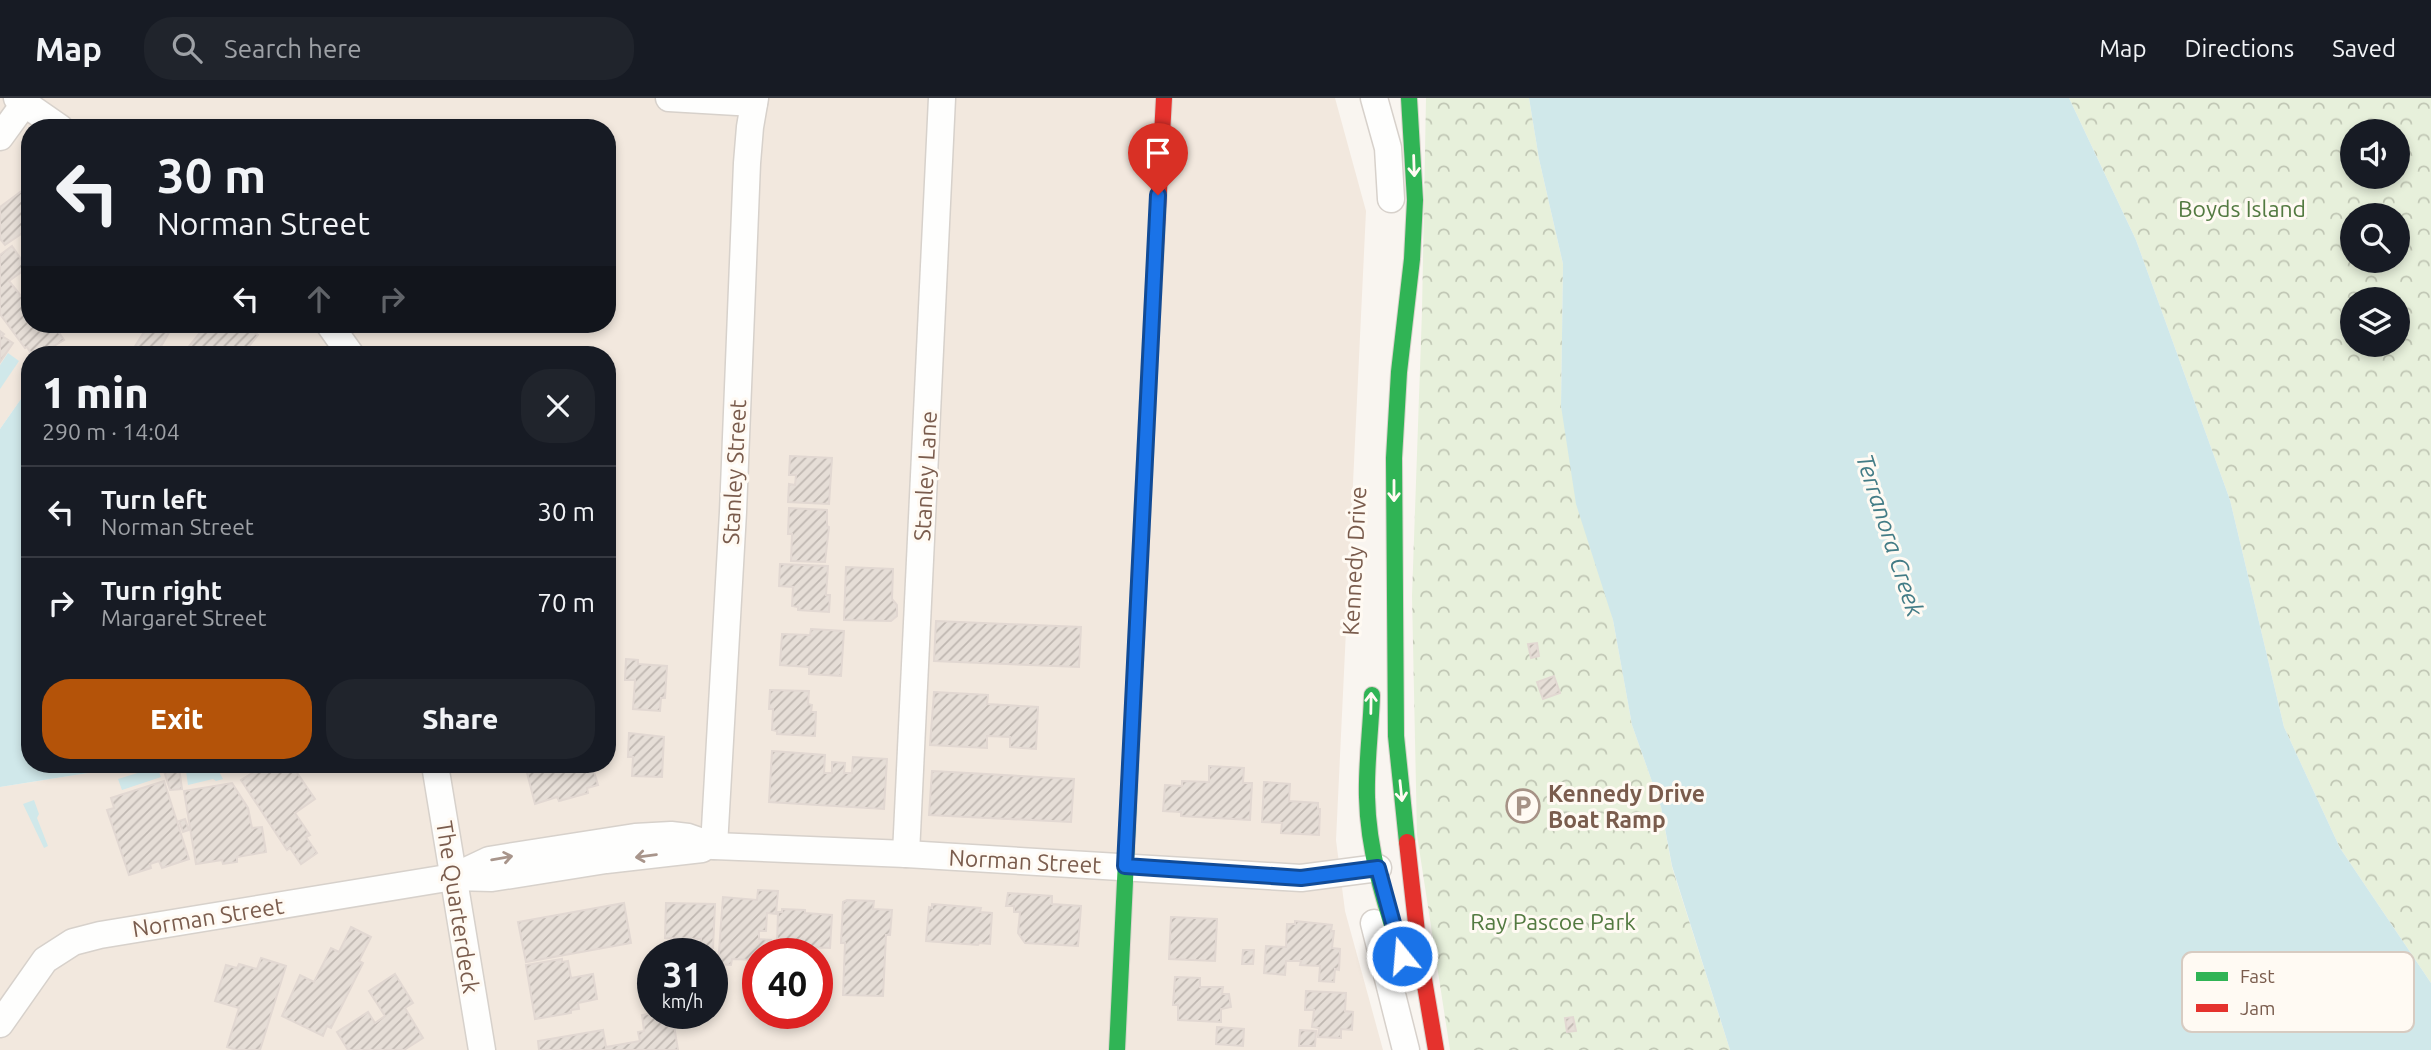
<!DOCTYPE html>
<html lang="en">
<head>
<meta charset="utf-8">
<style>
	:root { --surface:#171b24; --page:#20242c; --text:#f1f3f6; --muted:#9ea1a6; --line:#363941; --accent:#b45309 }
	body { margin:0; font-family:Ubuntu,sans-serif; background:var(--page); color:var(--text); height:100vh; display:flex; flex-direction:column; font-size:26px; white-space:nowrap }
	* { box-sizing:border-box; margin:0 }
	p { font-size:23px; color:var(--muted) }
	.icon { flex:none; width:38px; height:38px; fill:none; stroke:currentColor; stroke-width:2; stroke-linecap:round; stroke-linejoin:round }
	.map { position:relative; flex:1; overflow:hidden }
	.panel { position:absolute; left:21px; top:248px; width:595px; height:427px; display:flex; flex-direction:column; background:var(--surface); border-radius:28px; box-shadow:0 4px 10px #0003 }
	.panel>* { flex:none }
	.guide { position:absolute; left:21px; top:21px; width:595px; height:214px; border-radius:28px; box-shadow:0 4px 10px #0003; background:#171b24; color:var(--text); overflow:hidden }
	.fabs { position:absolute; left:2340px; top:21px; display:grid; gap:14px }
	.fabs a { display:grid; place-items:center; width:70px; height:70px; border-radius:50%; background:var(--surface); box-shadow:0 4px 10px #0003; font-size:35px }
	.speed { position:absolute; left:637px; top:840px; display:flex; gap:14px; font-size:35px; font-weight:700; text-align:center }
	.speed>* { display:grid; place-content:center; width:91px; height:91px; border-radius:50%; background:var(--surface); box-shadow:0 4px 10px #0003; line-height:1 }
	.speed small { font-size:18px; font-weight:400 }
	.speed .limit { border:10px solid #d22; background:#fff; color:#111 }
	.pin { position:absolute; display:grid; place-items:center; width:60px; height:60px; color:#fff; margin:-72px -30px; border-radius:50% 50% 50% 0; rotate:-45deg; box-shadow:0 0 7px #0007 }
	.pin .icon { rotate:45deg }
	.me { position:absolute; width:77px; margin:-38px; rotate:343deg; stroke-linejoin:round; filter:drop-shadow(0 0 5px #0008) }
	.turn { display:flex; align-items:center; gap:24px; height:147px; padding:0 21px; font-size:32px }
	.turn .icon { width:91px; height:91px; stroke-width:2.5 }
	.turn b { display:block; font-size:49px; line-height:60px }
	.lanes { display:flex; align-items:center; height:66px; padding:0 21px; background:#0003; justify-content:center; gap:35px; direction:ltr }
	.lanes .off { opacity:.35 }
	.round { display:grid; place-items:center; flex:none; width:74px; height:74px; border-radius:28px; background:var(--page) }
	.summary { display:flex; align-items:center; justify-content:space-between; height:119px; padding:0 21px }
	h1 { font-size:42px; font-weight:800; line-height:52px }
	.cta { display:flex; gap:14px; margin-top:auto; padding:14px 21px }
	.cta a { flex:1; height:80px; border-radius:28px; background:var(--accent); color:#fff; font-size:28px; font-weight:800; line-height:80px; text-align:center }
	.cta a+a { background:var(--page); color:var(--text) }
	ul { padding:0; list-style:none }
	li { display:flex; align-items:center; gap:21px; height:91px; padding:0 21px; border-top:2px solid var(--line) }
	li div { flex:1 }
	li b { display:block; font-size:26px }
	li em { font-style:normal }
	header { display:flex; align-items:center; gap:42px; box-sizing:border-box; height:98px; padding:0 35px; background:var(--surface); border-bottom:2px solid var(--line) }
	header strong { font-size:33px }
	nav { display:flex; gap:38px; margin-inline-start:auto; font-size:24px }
	.search { width:490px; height:63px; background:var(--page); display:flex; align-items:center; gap:18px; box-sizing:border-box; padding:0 24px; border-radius:28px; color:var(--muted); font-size:26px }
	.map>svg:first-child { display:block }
</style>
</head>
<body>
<header>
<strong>Map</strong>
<div class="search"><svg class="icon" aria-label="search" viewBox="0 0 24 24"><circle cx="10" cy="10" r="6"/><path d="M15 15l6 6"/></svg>Search here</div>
<nav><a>Map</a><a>Directions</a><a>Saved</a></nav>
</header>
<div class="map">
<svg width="2431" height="952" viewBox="0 0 2431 952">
	<defs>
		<pattern id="forest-crowns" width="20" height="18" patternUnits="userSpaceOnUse" patternTransform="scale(1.75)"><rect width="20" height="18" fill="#e7f0db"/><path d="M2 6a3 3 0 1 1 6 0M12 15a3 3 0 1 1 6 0" fill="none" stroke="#c0c6b4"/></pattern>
		<pattern id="building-hatch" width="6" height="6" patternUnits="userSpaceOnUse" patternTransform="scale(1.75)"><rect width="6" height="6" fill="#e6ded7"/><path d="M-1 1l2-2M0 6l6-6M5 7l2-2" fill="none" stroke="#bfb7b1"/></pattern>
	</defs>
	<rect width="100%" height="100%" fill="#f9f5f0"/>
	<path fill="#f2e8de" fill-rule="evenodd" d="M 0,0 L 1335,0 L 1366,113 L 1336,742 L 1345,813 L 1383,952 L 0,952 L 0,689 L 138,667 L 607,667 L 607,257 L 30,257 L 30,288 L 0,331 ZM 30,30 L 607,30 L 607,226 L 30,226 ZM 653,856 L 712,856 L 712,915 L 653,915 ZM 758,856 L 817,856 L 817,915 L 758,915 Z"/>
	<g fill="url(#forest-crowns)" fill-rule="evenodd">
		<path d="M 1426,0 L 1529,0 L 1539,61 L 1563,166 L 1561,308 L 1613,522 L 1632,627 L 1661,709 L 1672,769 L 1730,952 L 1450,952 L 1417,737 L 1412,498 L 1422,213 Z"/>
		<path d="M 2069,0 L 2431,0 L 2431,885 L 2340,750 L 2284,629 L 2230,402 L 2136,142 ZM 2352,33 L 2398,33 L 2398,79 L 2352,79 ZM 2352,117 L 2398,117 L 2398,163 L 2352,163 ZM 2352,201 L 2398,201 L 2398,247 L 2352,247 Z"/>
	</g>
	<g fill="#d0e8ea">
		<path d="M 1529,0 L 2069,0 L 2136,142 L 2230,402 L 2284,629 L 2340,750 L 2431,885 L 2431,952 L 1730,952 L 1672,768 L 1661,709 L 1632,627 L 1613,522 L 1576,406 L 1561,308 L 1563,166 L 1539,61 Z"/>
		<path d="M 8,255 L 19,263 L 0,291 L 0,267 Z"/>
		<path d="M 30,288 L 30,667 L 138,667 L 0,689 L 0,331 Z"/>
		<path d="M 216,668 L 223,681 L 216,683 L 213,681 L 188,687 L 186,673 Z"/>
		<path d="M 157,669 L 161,679 L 122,692 L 118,681 Z"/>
		<path d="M 34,702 L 39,716 L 37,720 L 48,748 L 44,750 L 23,706 Z"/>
	</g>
	<g fill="url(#building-hatch)" stroke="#e2d8d2" stroke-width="2">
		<path d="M 23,92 L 30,102 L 30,130 L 5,147 L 0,141 L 0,109 Z"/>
		<path d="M 12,148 L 27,170 L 9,183 L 30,209 L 30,226 L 56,226 L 55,229 L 64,242 L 39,257 L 32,257 L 27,249 L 25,250 L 0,216 L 0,157 Z"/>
		<path d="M 149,226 L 174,226 L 156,257 L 146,257 L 134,250 Z"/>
		<path d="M 197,226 L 247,226 L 246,227 L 258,237 L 242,257 L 182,257 L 203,231 Z"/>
		<path d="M 0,233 L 4,236 L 2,238 L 13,245 L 0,264 Z"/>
		<path d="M 790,358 L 832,360 L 829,406 L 788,404 L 789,386 L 795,387 L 796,377 L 789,377 Z"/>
		<path d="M 789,410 L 827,412 L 827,428 L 829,429 L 825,464 L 791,463 L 792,436 L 788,436 Z"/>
		<path d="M 780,466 L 828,468 L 826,497 L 830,497 L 829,514 L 798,512 L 798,509 L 792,508 L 793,489 L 779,488 Z"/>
		<path d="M 846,469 L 893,471 L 892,501 L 897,507 L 897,518 L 891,523 L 844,522 Z"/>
		<path d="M 936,523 L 1081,529 L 1079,569 L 934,563 Z"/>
		<path d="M 811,531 L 844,533 L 841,578 L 809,576 L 809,569 L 780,567 L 782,536 L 810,537 Z"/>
		<path d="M 1537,545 L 1539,558 L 1531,560 L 1528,546 Z"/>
		<path d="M 626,561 L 638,562 L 638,566 L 667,568 L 665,600 L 661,600 L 660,613 L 633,611 L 635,582 L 625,582 Z"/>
		<path d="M 1554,578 L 1560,595 L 1543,601 L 1537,584 Z"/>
		<path d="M 770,592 L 809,593 L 808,606 L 812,607 L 811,614 L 816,614 L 815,638 L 777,636 L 777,633 L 772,632 L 773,611 L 769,611 Z"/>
		<path d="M 934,594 L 988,597 L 987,606 L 1038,609 L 1036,651 L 1010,649 L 1010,639 L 987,638 L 987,650 L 930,647 Z"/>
		<path d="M 629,635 L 664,639 L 662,679 L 632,678 L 633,659 L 628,659 Z"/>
		<path d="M 772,653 L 825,657 L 824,675 L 832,675 L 832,664 L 845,665 L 844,675 L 852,675 L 853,659 L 887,661 L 884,711 L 769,704 Z"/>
		<path d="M 265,667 L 273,667 L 275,670 L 280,667 L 289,667 L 295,672 L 315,701 L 295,715 L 310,737 L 306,739 L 317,755 L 301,766 L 290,750 L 287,752 L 241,682 Z"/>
		<path d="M 525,667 L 568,667 L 562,668 L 563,674 L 592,667 L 598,687 L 587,690 L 588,695 L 559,703 L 557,699 L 535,706 Z"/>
		<path d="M 1209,668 L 1244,670 L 1243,685 L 1252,685 L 1250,722 L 1181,718 L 1181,714 L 1163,713 L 1165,687 L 1182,688 L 1182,683 L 1209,684 Z"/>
		<path d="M 179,670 L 182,691 L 170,692 L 164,673 Z"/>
		<path d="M 932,673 L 1074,681 L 1071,724 L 929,717 Z"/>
		<path d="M 164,683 L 189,761 L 162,770 L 159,763 L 150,766 L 151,770 L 129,777 L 107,712 L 114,710 L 111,700 Z"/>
		<path d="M 1264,684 L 1290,686 L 1289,703 L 1318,705 L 1318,711 L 1320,711 L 1319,737 L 1281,735 L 1282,725 L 1262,724 Z"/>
		<path d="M 232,685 L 248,710 L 252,730 L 262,729 L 266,754 L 237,759 L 237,764 L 223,766 L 222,762 L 196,766 L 184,693 Z"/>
		<path d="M 185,721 L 189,732 L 183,734 L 179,723 Z"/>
		<path d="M 758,792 L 778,793 L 776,816 L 767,815 L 766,833 L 759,833 L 759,841 L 771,842 L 770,856 L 758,856 L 758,878 L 753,878 L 754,862 L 732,861 L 731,867 L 718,866 L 723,799 L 757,802 Z"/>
		<path d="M 1008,795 L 1052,798 L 1052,806 L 1081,808 L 1078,848 L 1025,845 L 1018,835 L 1020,814 L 1014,814 L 1014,808 L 1006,808 Z"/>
		<path d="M 847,802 L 874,803 L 873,811 L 892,812 L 890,837 L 886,837 L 883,898 L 843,897 L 845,845 L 841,845 L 843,804 Z"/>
		<path d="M 624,805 L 631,845 L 526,864 L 518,824 Z"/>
		<path d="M 666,805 L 715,806 L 713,850 L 700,850 L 701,841 L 665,840 Z"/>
		<path d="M 932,806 L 981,810 L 980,814 L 992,815 L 990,846 L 979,845 L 978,847 L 926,843 L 929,809 L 932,810 Z"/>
		<path d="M 782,811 L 805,812 L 805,815 L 832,817 L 830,850 L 777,848 L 778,814 L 782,814 Z"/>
		<path d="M 1171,819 L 1217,821 L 1215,863 L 1169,861 Z"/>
		<path d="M 1295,823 L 1332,827 L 1331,833 L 1334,833 L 1332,850 L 1340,851 L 1339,872 L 1335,871 L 1334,884 L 1319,883 L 1320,868 L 1300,867 L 1301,863 L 1286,863 L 1285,877 L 1264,875 L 1266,848 L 1286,849 L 1287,826 L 1295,826 Z"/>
		<path d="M 351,829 L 371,839 L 359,863 L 363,865 L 331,930 L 327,928 L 323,938 L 282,918 L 300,877 L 314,884 L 331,850 L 339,854 Z"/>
		<path d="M 1243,852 L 1254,852 L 1253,866 L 1242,866 Z"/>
		<path d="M 261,860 L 286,868 L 260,952 L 237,952 L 227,949 L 239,910 L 215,903 L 226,867 L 237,870 L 239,866 L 257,871 Z"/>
		<path d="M 562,861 L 562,864 L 568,863 L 571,880 L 593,876 L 597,901 L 578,905 L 579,911 L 571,912 L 571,915 L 535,921 L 526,867 Z"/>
		<path d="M 395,876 L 413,905 L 405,910 L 423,940 L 404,952 L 348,952 L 337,934 L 368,914 L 375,925 L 385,918 L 369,893 Z"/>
		<path d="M 1175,879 L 1200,880 L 1200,889 L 1223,889 L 1222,896 L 1229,896 L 1231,909 L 1221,911 L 1221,924 L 1178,922 L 1178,907 L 1173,907 Z"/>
		<path d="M 1306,893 L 1346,895 L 1345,913 L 1353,914 L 1352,932 L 1341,931 L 1341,940 L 1318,939 L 1319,930 L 1312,929 L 1314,912 L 1305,912 Z"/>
		<path d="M 653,915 L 672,915 L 678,952 L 539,952 L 538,943 L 603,932 L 606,949 L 640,943 L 638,934 L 644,933 L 642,917 Z"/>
		<path d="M 1573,919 L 1576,933 L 1567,934 L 1565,920 Z"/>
		<path d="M 1217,929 L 1244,931 L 1243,948 L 1216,946 Z"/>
		<path d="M 1300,932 L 1316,933 L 1315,948 L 1299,948 Z"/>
	</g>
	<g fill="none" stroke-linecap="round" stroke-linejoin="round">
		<defs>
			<g id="street">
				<path d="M 17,0 L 60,30"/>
				<path d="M 669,0 L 754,5"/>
				<path d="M 1374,0 L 1388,50 L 1391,101"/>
				<path d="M 0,39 L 24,6"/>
				<path d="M 329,226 L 351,257"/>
				<path d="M 435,667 L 482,952"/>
				<path d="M 714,748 L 733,414 L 747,65 L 750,29 L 755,0"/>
				<path d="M 906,756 L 942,0"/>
				<path d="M 453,779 L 489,762 L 635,739 L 671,737 L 688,739 L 714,748 L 906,756 L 1301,780 L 1378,770"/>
				<path d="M 1374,825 L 1406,952"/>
				<path d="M 0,926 L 45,862 L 73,844 L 100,837 L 453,779 L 492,780 L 606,762 L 702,751"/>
			</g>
			<g id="fast">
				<path d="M 1372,597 C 1371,631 1366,665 1367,699 C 1368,755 1386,809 1403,862"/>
				<path d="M 1407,744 L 1396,638 L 1394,360 L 1399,274 L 1412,161 L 1415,102 L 1409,0"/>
				<path d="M 1117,952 L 1149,276"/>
			</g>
			<g id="jam">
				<path d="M 1149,276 L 1164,0"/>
				<path d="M 1407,744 L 1419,852 L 1436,952"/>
			</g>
		</defs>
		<use href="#street" stroke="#d7d1cb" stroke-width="29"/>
		<use href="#fast" stroke="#d9d2cb" stroke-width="18"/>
		<use href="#jam" stroke="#d9d2cb" stroke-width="18"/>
		<use href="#street" stroke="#fefefd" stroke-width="26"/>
		<use href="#fast" stroke="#30b455" stroke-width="16"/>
		<use href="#jam" stroke="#e5322d" stroke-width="16"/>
	</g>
	<defs><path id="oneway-shaft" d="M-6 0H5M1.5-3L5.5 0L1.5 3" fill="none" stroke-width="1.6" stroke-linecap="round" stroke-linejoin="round" transform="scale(1.75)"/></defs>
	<g stroke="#fffaf3">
		<use href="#oneway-shaft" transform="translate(1414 68) rotate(88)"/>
		<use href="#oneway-shaft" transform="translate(1394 393) rotate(90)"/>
		<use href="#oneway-shaft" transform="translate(1371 605) rotate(-89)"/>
		<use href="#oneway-shaft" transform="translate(1401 693) rotate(84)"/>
	</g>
	<g stroke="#a8958b">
		<use href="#oneway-shaft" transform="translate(646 758) rotate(173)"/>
		<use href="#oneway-shaft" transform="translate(502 760) rotate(-10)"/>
	</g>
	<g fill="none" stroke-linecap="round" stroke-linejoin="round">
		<defs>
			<path id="route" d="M 1158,97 L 1125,768 L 1301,780 L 1378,770 L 1402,858"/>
		</defs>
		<use href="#route" stroke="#114b97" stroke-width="18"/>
		<use href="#route" stroke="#1a73e8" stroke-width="12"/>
	</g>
	<defs>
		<symbol id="parking-ring" viewBox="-11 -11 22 22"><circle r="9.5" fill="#fffaf3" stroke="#a69286" stroke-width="1.5"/><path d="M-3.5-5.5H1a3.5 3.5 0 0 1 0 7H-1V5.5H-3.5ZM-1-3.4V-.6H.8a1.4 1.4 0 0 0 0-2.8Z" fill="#a69286"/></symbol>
	</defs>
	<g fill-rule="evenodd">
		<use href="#parking-ring" x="1504" y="689" width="38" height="38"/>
	</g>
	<g text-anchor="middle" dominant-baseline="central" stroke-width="6" stroke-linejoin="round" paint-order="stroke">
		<g font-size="23" fill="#537a41" stroke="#fffaf3">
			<text x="2242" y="110">Boyds Island</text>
			<text x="1553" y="823">Ray Pascoe Park</text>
		</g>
		<g font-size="23" fill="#7a5c4d" stroke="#fffaf3">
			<text transform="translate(734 374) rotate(-87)">Stanley Street</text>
			<text transform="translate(925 378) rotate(-87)">Stanley Lane</text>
			<text transform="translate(1354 463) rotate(-87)">Kennedy Drive</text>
			<text transform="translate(1025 763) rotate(3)">Norman Street</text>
			<text transform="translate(458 809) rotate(81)">The Quarterdeck</text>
			<text transform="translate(208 819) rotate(-9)">Norman Street</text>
		</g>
		<g font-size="23" font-weight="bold" fill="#7a5c4d" stroke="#fffaf3" text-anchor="start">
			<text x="1548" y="695">Kennedy Drive<tspan x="1548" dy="26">Boat Ramp</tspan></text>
		</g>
		<g font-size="24" font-style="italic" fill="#437c86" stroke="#fffaf3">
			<text transform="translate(1890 437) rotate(72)">Terranora Creek</text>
		</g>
	</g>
	<rect x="2182" y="854" width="232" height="80" rx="10" fill="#fffaf3" stroke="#d7cbc1" stroke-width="2"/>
	<rect x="2196" y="874" width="32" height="9" fill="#30b455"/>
	<rect x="2196" y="906" width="32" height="8" fill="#e5322d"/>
	<g font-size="19" fill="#7a5c4d">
		<text x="2240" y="885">Fast</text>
		<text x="2240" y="917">Jam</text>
	</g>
</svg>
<div class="fabs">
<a><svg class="icon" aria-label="sound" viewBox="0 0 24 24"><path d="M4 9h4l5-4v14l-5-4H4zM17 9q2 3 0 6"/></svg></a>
<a><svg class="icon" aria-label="search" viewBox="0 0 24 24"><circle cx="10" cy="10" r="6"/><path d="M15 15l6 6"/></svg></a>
<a><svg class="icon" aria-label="layers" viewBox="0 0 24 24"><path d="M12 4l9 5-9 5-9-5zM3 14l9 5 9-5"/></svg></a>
</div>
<div class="speed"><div>31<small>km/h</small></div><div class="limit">40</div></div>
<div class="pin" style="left:1158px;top:97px;background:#d93025"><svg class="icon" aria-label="arrive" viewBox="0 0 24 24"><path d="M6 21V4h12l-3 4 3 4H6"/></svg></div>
<svg class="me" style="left:1402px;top:858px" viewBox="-20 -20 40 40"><circle r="17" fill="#1a73e8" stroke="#fff" stroke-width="3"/><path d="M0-11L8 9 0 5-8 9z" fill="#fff"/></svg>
<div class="guide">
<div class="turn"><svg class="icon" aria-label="left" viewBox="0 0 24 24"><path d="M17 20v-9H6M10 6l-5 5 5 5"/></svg><div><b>30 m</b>Norman Street</div></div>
<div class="lanes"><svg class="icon" aria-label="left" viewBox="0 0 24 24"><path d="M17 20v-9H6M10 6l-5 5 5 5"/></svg><svg class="icon off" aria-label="ahead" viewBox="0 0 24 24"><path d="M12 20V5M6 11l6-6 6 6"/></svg><svg class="icon off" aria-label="right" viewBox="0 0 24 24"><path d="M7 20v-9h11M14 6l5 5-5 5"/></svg></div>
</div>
<section class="panel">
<div class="summary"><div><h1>1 min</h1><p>290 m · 14:04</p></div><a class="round"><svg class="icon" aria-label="close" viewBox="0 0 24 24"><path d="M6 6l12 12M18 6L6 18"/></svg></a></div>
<ul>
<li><svg class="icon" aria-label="left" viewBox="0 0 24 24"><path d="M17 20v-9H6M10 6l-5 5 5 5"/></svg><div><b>Turn left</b><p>Norman Street</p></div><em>30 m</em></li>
<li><svg class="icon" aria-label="right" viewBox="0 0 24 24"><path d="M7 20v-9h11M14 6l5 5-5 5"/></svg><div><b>Turn right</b><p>Margaret Street</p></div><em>70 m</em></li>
</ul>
<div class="cta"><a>Exit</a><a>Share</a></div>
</section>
</div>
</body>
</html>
